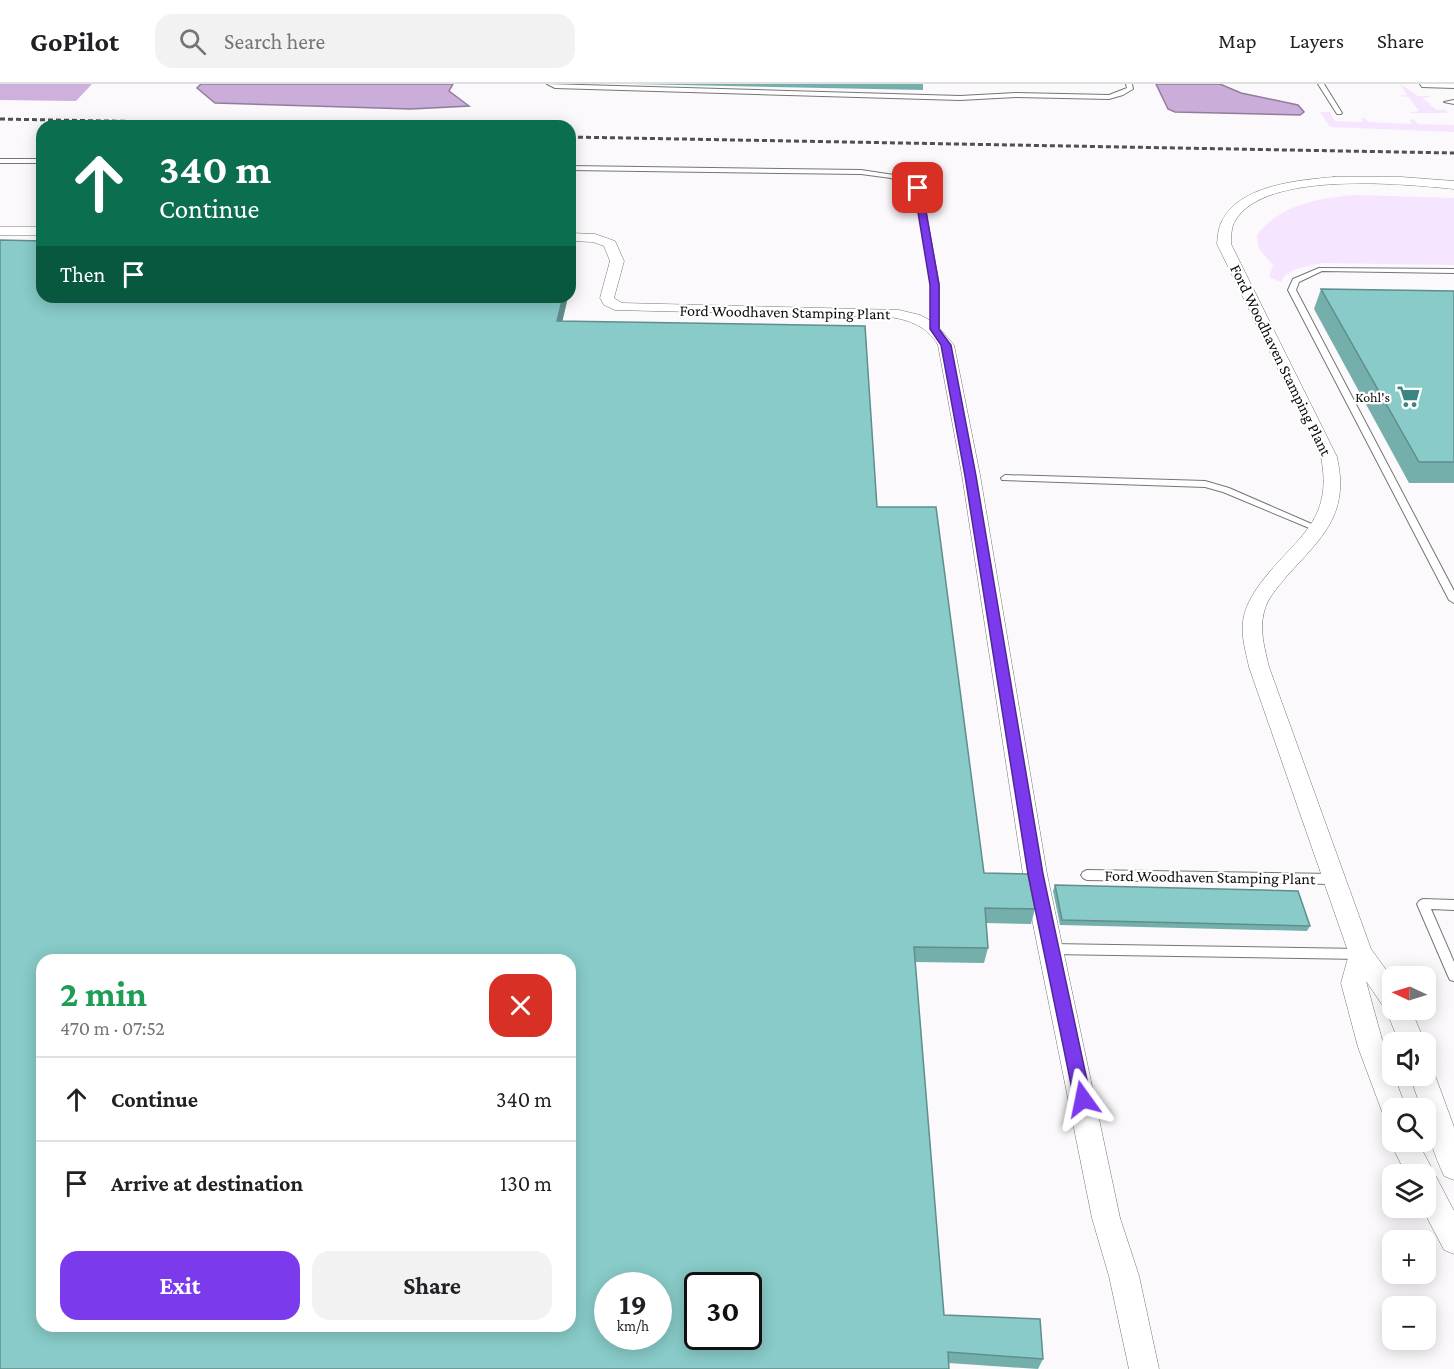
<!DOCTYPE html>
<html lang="en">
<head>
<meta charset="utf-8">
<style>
	:root { --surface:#fff; --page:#f2f2f2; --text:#202124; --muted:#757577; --line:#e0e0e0; --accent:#7c3aed }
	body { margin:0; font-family:"Crimson Pro",serif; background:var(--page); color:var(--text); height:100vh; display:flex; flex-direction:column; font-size:22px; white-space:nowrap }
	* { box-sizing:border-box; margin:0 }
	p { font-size:20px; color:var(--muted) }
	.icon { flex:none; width:33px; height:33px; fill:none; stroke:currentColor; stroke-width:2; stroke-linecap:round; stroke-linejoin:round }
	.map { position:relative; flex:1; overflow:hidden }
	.panel { position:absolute; left:36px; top:870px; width:540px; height:378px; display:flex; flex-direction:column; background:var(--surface); border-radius:18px; box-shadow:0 3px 15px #0003 }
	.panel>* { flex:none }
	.top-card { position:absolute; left:36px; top:36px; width:540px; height:183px; border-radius:18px; box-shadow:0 3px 15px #0003; background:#0b6e4f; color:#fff; overflow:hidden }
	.needle { width:39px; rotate:274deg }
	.buttons { position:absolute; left:1382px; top:882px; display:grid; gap:12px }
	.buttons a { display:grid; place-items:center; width:54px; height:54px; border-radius:12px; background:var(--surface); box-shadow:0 3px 15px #0003; font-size:30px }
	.speed { position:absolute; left:594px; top:1188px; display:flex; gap:12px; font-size:30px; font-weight:700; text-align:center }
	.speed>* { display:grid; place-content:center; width:78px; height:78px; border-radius:50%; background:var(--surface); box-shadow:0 3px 15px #0003; line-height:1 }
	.speed small { font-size:15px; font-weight:400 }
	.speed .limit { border:3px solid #111; border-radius:9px; background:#fff; color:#111 }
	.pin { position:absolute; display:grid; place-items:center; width:51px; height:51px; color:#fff; margin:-26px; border-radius:12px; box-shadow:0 3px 9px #0006 }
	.me { position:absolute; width:66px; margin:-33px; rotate:348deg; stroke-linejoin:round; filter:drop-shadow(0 0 4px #0008) }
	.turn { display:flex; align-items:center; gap:21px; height:126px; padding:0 24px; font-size:27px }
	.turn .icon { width:78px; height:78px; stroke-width:2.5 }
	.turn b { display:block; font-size:42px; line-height:51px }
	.then { display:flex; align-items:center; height:57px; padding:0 24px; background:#0003; gap:12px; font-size:22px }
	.round { display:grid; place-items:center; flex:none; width:63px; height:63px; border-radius:18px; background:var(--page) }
	.headline { display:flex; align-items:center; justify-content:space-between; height:102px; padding:0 24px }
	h1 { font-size:36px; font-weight:700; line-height:45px; color:#1e9e55 }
	.action { display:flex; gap:12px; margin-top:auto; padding:12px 24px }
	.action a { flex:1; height:69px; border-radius:18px; background:var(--accent); color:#fff; font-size:24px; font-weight:700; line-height:69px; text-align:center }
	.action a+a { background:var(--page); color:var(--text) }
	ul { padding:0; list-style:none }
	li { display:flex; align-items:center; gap:18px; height:84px; padding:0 24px; border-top:2px solid var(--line) }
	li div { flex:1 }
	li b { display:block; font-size:22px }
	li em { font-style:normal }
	header { display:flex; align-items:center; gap:36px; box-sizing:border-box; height:84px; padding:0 30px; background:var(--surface); border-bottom:2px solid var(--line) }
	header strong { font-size:28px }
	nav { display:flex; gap:33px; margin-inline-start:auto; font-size:21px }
	.search { width:420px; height:54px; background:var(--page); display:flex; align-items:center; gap:15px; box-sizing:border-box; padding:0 21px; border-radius:18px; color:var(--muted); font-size:22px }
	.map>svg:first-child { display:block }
</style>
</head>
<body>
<header>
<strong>GoPilot</strong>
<div class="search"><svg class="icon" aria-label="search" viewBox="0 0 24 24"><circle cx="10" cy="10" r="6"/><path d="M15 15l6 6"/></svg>Search here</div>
<nav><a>Map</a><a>Layers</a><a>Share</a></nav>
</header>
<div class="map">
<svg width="1454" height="1285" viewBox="0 0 1454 1285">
	<rect width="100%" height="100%" fill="#fbf9fc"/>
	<g fill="#f6e5ff">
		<path d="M 1400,0 L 1418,12 L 1429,12 L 1430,13 L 1422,14 L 1437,26 L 1447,26 L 1447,29 L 1409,29 L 1419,27 L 1409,13 L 1397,12 L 1407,11 Z"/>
		<path d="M 1320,28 L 1330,28 L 1335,37 L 1363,38 L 1361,34 L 1364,34 L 1369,38 L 1412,40 L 1410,36 L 1413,35 L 1418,40 L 1454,41 L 1454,48 L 1330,43 Z"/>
		<path d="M 1356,111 L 1454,114 L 1454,181 L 1321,179 L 1296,185 L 1285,191 L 1281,198 L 1269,193 L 1273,181 L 1259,165 L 1257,151 C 1281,120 1319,114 1356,111 Z"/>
	</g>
	<path fill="#cdb0dc" d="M 0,0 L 92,0 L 76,17 L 0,16 Z"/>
	<g fill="#caadd8" stroke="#917d9b" stroke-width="1.5">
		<path d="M 201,0 L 453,0 L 449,7 L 469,22 L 411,25 L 215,19 L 197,4 Z"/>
		<path d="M 1156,0 L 1220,0 L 1241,9 L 1298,21 L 1304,28 L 1300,31 L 1175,28 L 1168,25 Z"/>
	</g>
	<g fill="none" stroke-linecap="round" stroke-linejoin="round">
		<defs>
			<g id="service">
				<path d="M 547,0 L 960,12 L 1016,9 L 1109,11 L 1127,4 L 1126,0 L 1132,0 L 1133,5 L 1123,11 L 1109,15 L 1016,13 L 960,16 L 555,4 Z"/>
				<path d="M 1318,0 L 1324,0 L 1342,29 L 1341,30 L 1337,30 Z"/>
				<path d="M 1420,0 L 1454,0 L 1454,4 L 1422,3 Z"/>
				<path d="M 1454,16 L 1454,20 L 1444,18 Z"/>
				<rect x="0" y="75" width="42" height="4"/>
				<path d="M 570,82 L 861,86 L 894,91 L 921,104 L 939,201 L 939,245 L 935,247 L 931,245 L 931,201 L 915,105 L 891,94 L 861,90 L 570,86 Z"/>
				<path d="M 1319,184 L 1454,185 L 1454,189 L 1322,187 L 1299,198 L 1296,206 L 1454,507 L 1454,519 L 1449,516 L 1288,206 L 1293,195 Z"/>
				<path d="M 1005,391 L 1205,397 L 1229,404 L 1321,444 L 1320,446 L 1314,446 L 1223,408 L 1205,403 L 1002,396 L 1001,394 Z"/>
				<path d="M 1087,786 L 1334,790 L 1338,792 L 1340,795 L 1338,798 L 1334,800 L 1087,796 L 1083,794 L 1081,791 L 1083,788 Z"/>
				<path d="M 1423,815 L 1454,816 L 1454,826 L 1431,825 L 1454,878 L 1454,897 L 1450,896 L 1448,892 L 1417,820 L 1419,817 Z"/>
				<path d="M 1051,860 L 1361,865 L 1365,866 L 1367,870 L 1365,874 L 1361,875 L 1051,870 L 1047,869 L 1045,865 L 1047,861 Z"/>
			</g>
			<g id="minor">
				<path d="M 1334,93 L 1401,93 L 1454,97 L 1454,105 C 1404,100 1264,86 1235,137 C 1231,144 1231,153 1231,160 L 1337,373 C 1350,431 1322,453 1286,493 C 1277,504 1267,515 1264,528 C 1259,547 1265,565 1269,583 L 1371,865 L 1392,894 L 1392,926 L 1411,926 L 1425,958 L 1399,958 L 1386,926 L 1388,923 L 1383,922 L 1366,897 L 1392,992 L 1394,992 L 1406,1024 L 1392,1024 L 1392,1036 L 1384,1033 L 1358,963 L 1341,899 L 1349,870 L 1249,583 C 1246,568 1241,553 1243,537 C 1245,523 1252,511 1260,500 C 1295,453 1334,439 1321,373 L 1217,160 C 1218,152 1218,144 1222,137 C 1239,101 1300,96 1334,93 Z"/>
				<rect x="0" y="143" width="42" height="8"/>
				<path d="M 570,149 L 595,150 L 615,157 L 624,177 L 614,214 L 622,219 L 899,226 L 920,231 L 935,239 L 954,261 L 980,391 L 1047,790 L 1120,1134 L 1139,1192 L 1159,1285 L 1129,1285 L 1109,1192 L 1092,1134 L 1023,790 L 962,391 L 938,261 C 928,243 910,236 890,233 L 615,226 L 604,221 L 600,214 L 610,177 L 604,162 L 593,158 L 570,157 Z"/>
				<path d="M 1425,981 L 1432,983 L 1454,1043 L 1454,1096 L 1444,1092 C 1435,1072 1425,1047 1425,1024 L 1421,1024 L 1410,992 L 1425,992 Z"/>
				<path d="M 1392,1054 L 1392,1058 L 1418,1058 L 1454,1127 L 1454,1170 L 1444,1166 L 1422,1124 L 1425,1124 L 1425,1090 L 1406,1090 L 1390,1058 Z"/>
			</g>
		</defs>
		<use href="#service" stroke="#767477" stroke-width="2"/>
		<use href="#minor" stroke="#767477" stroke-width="1"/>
		<use href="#service" fill="#fff" fill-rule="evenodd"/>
		<use href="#minor" fill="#fff" fill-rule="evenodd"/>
		<g stroke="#504f51" stroke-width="3" stroke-dasharray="5 3" stroke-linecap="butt">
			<path d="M 0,35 L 377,42"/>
			<path d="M 570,53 L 1454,69"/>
		</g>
	</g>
	<g fill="#75afac">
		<path d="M 632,0 L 923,0 L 923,6 Z"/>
		<path d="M 1321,205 L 1454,207 L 1454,399 L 1409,399 L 1314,225 Z"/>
		<path d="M 42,213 L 568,213 L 562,237 L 877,423 L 984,789 L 1035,825 L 1031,840 L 986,839 L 988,864 L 984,879 L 915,878 L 944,1231 L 1043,1275 L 1038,1285 L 948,1279 Z"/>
		<path d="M 1055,801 L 1310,842 L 1307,847 L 1060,841 L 1053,807 Z"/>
	</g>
	<g fill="#5f8e8c">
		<path d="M 574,164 L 575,179 L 570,203 L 570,182 Z"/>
		<path d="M 563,213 L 568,213 L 559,252 L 557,237 Z"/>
	</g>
	<g fill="#88cbc8" stroke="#5f8e8c" stroke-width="1.5" fill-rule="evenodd">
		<path d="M 0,156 L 42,157 L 42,213 L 563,213 L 557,237 L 865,242 L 877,423 L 936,423 L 984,789 L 1028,790 L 1035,825 L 985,824 L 988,864 L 914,863 L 944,1231 L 1040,1235 L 1043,1275 L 948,1268 L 949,1285 L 0,1285 ZM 42,876 L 570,876 L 570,1242 L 42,1242 ZM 608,1202 L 658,1202 L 658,1252 L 608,1252 ZM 698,1202 L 748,1202 L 748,1252 L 698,1252 Z"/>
		<path d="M 570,164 L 574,164 L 570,182 Z"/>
		<path d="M 1321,205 L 1454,207 L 1454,378 L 1419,378 Z"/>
		<path d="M 1055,801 L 1298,807 L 1310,842 L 1062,836 Z"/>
	</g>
	<path fill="#7c3aed" stroke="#51269a" stroke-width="1.5" d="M 918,101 L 922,104 L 939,201 L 939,245 L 951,261 L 976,392 L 1043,790 L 1091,1015 L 1089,1021 L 1083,1023 L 1077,1021 L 1074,1015 L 1028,790 L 965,392 L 941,261 L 930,245 L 930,201 L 914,104 Z"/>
	<defs>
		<symbol id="supermarket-bare" viewBox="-9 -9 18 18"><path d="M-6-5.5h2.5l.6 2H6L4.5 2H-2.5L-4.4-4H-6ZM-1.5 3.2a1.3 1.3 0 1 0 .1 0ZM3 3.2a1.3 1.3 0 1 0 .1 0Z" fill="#3d8583" stroke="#fff" stroke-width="2.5" paint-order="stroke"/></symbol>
	</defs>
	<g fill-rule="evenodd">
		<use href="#supermarket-bare" x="1392" y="296" width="33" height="33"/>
	</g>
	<g text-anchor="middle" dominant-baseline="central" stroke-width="4.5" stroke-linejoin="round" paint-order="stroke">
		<g font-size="14" fill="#0c0c0d" stroke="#fff" text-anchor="end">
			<text x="1390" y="313">Kohl's</text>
		</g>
		<g font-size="16" fill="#0c0c0d" stroke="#fff">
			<text transform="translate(785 228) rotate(1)">Ford Woodhaven Stamping Plant</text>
			<text transform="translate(1281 276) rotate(64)">Ford Woodhaven Stamping Plant</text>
			<text transform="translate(1210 793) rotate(1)">Ford Woodhaven Stamping Plant</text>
		</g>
	</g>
</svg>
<div class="buttons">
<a><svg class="needle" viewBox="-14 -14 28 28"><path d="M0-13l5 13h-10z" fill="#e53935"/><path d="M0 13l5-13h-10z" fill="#757577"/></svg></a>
<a><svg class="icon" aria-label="sound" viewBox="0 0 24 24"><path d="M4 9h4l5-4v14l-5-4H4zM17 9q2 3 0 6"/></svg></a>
<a><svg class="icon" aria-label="search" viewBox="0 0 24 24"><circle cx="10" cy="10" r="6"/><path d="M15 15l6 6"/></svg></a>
<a><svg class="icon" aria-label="layers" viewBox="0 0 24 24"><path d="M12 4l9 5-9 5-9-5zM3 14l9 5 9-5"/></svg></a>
<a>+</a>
<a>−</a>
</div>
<div class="speed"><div>19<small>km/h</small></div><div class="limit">30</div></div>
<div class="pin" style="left:918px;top:104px;background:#d93025"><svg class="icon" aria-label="arrive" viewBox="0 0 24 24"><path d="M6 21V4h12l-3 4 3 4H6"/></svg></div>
<svg class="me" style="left:1083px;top:1015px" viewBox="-20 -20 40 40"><path d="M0-17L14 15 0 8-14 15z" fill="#7c3aed" stroke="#fff" stroke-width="4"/></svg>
<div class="top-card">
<div class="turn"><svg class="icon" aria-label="ahead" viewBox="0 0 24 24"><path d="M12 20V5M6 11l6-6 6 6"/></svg><div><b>340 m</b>Continue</div></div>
<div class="then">Then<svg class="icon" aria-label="arrive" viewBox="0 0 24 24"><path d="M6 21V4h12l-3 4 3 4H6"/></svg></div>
</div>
<section class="panel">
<div class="headline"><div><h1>2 min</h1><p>470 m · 07:52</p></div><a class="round" style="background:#d93025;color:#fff"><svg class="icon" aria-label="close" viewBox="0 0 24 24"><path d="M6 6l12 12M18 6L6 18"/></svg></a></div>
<ul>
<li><svg class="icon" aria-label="ahead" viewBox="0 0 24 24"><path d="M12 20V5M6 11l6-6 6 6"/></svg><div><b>Continue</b></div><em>340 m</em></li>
<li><svg class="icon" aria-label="arrive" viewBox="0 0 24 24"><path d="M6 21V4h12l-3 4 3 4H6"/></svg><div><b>Arrive at destination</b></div><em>130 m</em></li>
</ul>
<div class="action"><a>Exit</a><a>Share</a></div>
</section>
</div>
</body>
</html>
